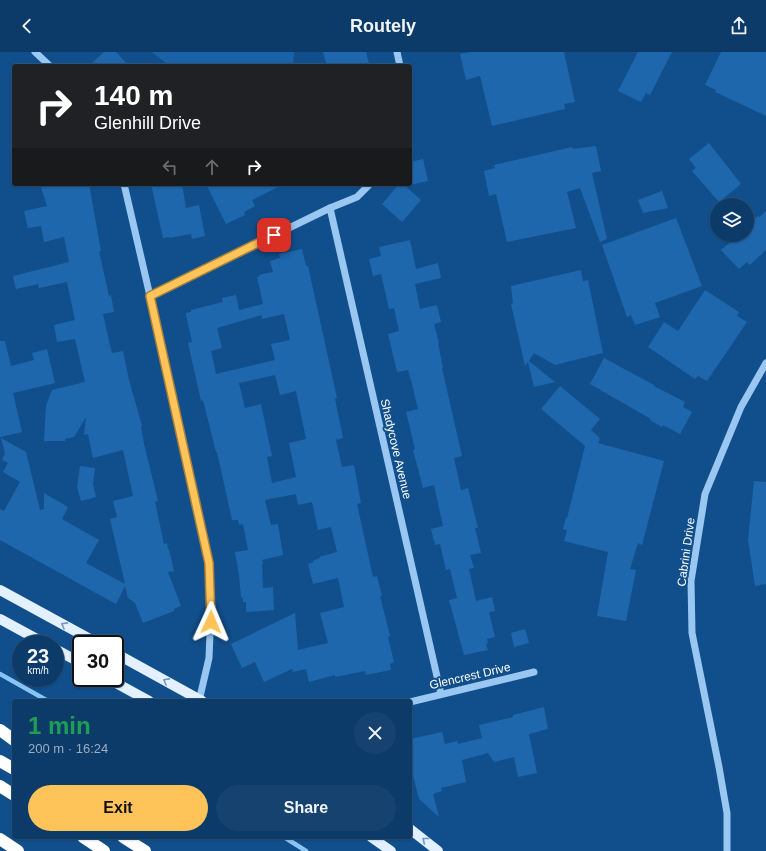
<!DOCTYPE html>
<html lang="en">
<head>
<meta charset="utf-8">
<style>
	:root { --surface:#0d3b69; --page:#16426f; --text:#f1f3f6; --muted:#9aadc0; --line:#2d557d; --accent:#ffc459 }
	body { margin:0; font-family:Helvetica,sans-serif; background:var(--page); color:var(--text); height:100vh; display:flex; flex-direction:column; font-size:15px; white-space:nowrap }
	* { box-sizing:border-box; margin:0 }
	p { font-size:13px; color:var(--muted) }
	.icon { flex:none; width:22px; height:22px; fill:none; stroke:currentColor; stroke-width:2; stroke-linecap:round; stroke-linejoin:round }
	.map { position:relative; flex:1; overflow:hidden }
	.details { position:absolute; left:12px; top:647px; width:400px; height:140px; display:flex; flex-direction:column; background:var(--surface); border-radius:4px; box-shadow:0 1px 3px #0004,0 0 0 1px var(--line) }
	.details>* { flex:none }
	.guide { position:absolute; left:12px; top:12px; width:400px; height:122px; border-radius:4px; box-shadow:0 1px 3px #0004,0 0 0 1px var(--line); background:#202124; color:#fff; overflow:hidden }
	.controls { position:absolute; left:710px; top:146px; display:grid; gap:8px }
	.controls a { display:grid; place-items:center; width:44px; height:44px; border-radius:50%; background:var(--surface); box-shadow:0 1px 3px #0004,0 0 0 1px var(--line); font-size:20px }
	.speed { position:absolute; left:12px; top:583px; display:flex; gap:8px; font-size:20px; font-weight:700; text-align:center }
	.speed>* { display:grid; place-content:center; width:52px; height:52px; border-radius:50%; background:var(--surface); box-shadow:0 1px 3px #0004,0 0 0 1px var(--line); line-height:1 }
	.speed small { font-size:10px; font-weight:400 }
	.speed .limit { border:2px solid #111; border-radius:6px; background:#fff; color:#111 }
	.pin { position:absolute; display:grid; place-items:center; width:34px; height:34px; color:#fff; margin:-17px; border-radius:8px; box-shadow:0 2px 6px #0006 }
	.me { position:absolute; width:44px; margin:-22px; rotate:1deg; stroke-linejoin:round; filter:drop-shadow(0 0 3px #0008) }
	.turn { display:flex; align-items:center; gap:14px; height:84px; padding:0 16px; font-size:18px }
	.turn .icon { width:52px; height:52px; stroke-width:2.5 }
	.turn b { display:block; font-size:28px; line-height:34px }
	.lanes { display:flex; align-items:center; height:38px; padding:0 16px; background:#0003; justify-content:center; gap:20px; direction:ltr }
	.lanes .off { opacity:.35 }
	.round { display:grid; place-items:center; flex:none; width:42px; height:42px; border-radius:21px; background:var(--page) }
	.summary { display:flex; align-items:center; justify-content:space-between; height:68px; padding:0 16px }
	h1 { font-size:24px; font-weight:700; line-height:30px; color:#1e9e55 }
	.primary-button { display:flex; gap:8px; margin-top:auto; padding:8px 16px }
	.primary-button a { flex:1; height:46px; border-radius:24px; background:var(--accent); color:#111; font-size:16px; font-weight:700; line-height:46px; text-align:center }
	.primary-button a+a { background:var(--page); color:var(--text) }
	header { display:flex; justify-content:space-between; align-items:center; height:52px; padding:0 16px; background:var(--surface); font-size:18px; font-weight:700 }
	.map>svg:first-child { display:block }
</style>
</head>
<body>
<header><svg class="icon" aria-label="back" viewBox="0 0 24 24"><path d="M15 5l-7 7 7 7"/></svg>Routely<svg class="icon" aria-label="share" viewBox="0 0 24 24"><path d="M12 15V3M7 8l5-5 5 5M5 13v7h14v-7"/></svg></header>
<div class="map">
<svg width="766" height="799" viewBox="0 0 766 799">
	<rect width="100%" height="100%" fill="#114f8c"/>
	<path fill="#1962a7" d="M 152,0 L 294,0 L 293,14 L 170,14 Z"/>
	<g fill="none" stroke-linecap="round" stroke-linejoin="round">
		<g stroke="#8ac3f5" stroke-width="4.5">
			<path d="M 0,622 L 48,649"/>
			<path d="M 284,785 L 306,799"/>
		</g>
	</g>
	<g fill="#1e67ac" fill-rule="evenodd">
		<path d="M 104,0 L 116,0 L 129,14 L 89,14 Z"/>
		<path d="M 323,0 L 366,0 L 369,12 L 359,14 L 327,14 Z"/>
		<path d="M 471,0 L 564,0 L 575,50 L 564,52 L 565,57 L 492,74 L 480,24 L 466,28 L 460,2 Z"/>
		<path d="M 638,0 L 672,0 L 650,43 L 646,41 L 641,50 L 618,39 Z"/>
		<path d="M 721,0 L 766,0 L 766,64 L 715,40 L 716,38 L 705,33 Z"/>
		<path d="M 709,91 L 741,132 L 719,150 L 692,119 L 696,116 L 689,107 Z"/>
		<path d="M 596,94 L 601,119 L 592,121 L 607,187 L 600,190 L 580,136 L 567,140 L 576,176 L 507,190 L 496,142 L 489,144 L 484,119 L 495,116 L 494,113 L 572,95 L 573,97 Z"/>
		<path d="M 423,107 L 428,129 L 410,133 L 410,110 Z"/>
		<path d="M 40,132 L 89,132 L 101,199 L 99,199 L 109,244 L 111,243 L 114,260 L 103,262 L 110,293 L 112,301 L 123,299 L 129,328 L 142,374 L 141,374 L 144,392 L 158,449 L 155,450 L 164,492 L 167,491 L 168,497 L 169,497 L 174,519 L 168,520 L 181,554 L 174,557 L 174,559 L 143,571 L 135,551 L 128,546 L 125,534 L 116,552 L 0,488 L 0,457 L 4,459 L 20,430 L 3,420 L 8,411 L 2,408 L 5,401 L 1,386 L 26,400 L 40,458 L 44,457 L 44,441 L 68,455 L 62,467 L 99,488 L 86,511 L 125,532 L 110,467 L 117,465 L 113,449 L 133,444 L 123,398 L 93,406 L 88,382 L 84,383 L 86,365 L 74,385 L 65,387 L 65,389 L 44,389 L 46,354 L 52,338 L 85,330 L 75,287 L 57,290 L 54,273 L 75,268 L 67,230 L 39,236 L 38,232 L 16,237 L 13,224 L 69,210 L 64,185 L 44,190 L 41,174 L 28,176 L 24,159 L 47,154 Z"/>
		<path d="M 151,132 L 182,132 L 186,156 L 199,153 L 205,184 L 192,187 L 191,182 L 169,186 L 169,185 L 163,186 Z"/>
		<path d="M 206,132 L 284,132 L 252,148 L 255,154 L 244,160 L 245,163 L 226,172 Z"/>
		<path d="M 399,132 L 403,132 L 421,148 L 402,170 L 382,152 Z"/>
		<path d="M 662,139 L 668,156 L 643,161 L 638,148 Z"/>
		<path d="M 766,159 L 766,198 L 750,213 L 747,210 L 739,217 L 721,198 L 739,183 L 747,183 L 747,176 L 749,174 L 748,173 L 758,164 L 759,165 Z"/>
		<path d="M 676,166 L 702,234 L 655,251 L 660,265 L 635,273 L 631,263 L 627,265 L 602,193 Z"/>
		<path d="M 410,188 L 416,217 L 438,211 L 441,226 L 415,232 L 420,257 L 437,253 L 441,270 L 434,272 L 439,291 L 438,291 L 443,316 L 442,316 L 462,404 L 454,406 L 461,438 L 468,436 L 478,476 L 475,476 L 481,501 L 470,503 L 474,516 L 469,517 L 476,549 L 492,545 L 495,559 L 489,560 L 495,585 L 487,587 L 488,591 L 486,592 L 488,598 L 464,603 L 449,548 L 457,546 L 450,517 L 446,518 L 440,492 L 435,493 L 431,477 L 443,474 L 434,433 L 423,436 L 413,398 L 415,397 L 406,360 L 418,357 L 411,328 L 408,318 L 397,320 L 388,282 L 399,279 L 394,256 L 389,257 L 381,222 L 373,224 L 369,207 L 381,204 L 379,195 Z"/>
		<path d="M 302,197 L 306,214 L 308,214 L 337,346 L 335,347 L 343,386 L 336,388 L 342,415 L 354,413 L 361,451 L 357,452 L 373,525 L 377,524 L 382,544 L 380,544 L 390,584 L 388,585 L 394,610 L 390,612 L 391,618 L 366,623 L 365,619 L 335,625 L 335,623 L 309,630 L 306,617 L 293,620 L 292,617 L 264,630 L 255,610 L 242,616 L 231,592 L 295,561 L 298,598 L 328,591 L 320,561 L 344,555 L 338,526 L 313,532 L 308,512 L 314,510 L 314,508 L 320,506 L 319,505 L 337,500 L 331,475 L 318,478 L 312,450 L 298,453 L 296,442 L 265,448 L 271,473 L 278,472 L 283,503 L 262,508 L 263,512 L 262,512 L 263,536 L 273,535 L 274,558 L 246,560 L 246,550 L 243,550 L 243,546 L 241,545 L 239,523 L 235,500 L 248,498 L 243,472 L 239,473 L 238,468 L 232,468 L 217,400 L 216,400 L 203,348 L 201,349 L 188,291 L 192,290 L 186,263 L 186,261 L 191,260 L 191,258 L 223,250 L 222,246 L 236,243 L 239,258 L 263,252 L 257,225 L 260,224 L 259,223 L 273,220 L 270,209 L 280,206 L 279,202 ZM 284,262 L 290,288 L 271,292 L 275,308 L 216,322 L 211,299 L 222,296 L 217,276 L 262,263 L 262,267 ZM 275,323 L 280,343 L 296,339 L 306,387 L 289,391 L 296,425 L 272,431 L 267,405 L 272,404 L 261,352 L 245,356 L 239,331 Z"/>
		<path d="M 581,218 L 583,229 L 588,228 L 603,301 L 555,313 L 534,301 L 529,309 L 555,330 L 534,335 L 528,310 L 525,314 L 511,252 L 513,251 L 511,234 Z"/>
		<path d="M 705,238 L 739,260 L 737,264 L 747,270 L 707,329 L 698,324 L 695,327 L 648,295 L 664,270 L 678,279 Z"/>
		<path d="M 0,289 L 5,289 L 11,314 L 34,308 L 32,301 L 47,297 L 55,331 L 13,341 L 22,380 L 0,385 Z"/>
		<path d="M 604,306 L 654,333 L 654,334 L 685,350 L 683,355 L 692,360 L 680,382 L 663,373 L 662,375 L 650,368 L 651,367 L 590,332 Z"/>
		<path d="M 560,334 L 600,367 L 591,378 L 600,386 L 598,391 L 664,409 L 642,493 L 638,491 L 630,517 L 636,518 L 626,569 L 597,564 L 608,500 L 564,489 L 567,478 L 563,477 L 566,465 L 567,466 L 585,394 L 541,357 Z"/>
		<path d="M 80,414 L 95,416 L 93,432 L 96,445 L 81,449 L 77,435 Z"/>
		<path d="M 754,429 L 766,430 L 766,532 L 755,534 L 748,488 Z"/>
		<path d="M 525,577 L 529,591 L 514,595 L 511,581 Z"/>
		<path d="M 544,655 L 548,677 L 529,682 L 537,721 L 518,725 L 514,705 L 494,710 L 488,701 L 462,708 L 466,730 L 441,736 L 442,739 L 433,742 L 439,765 L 419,747 L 412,719 L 410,719 L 410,687 L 442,680 L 445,692 L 457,689 L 458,692 L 482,686 L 479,673 L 513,665 L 513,663 Z"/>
	</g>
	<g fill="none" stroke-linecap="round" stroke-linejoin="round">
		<g stroke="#99c7f2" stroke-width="7">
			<path d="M 35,0 L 50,14"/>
			<path d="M 397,0 L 400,14"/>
			<path d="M 124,132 L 150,244 L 209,511 L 211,557 L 209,606 L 199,649"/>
			<path d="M 330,156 L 441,642"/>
			<path d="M 150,244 L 330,156 L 357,145 L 370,132"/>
			<path d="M 410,650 L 534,620"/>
			<path d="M 727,799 L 727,761 L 719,715 L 692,581 L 691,529 L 705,442 L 741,355 L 766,311"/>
		</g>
		<g stroke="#e3f0ff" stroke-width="10">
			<path d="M 0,538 L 99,592"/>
			<path d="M 0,567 L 46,592"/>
			<path d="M 55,597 L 81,611"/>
			<path d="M 115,601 L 202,649"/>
			<path d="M 107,626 L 149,649"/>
			<path d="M 410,777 L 438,799"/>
			<path d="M 371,785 L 391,799"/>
		</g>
		<g stroke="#fff" stroke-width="12">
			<path d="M 0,678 L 14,688"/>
			<path d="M 0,709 L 14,717"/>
			<path d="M 0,734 L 14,743"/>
			<path d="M 83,785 L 104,799"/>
			<path d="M 123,785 L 145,799"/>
			<path d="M 0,787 L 18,799"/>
		</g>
	</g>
	<defs><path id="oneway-chevron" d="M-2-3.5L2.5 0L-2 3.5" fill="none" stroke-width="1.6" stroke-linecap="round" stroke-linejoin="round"/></defs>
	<g stroke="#6f97c0">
		<use href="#oneway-chevron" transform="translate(64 573) rotate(-151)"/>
		<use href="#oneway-chevron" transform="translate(166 629) rotate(-151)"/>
		<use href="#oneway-chevron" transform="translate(425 788) rotate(-141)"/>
	</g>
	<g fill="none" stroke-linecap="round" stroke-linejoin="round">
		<defs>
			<path id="route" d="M 211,570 L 209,511 L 150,244 L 274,183"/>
		</defs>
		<use href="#route" stroke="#a67f3a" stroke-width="10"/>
		<use href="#route" stroke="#ffc459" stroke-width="7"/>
	</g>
	<g text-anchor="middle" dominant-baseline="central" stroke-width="4" stroke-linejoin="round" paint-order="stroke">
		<g font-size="12" fill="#fff" stroke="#114f8c">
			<text transform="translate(396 397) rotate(77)">Shadycove Avenue</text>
			<text transform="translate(686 500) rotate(-82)">Cabrini Drive</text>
			<text transform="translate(470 624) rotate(-13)">Glencrest Drive</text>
		</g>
	</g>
</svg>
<div class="controls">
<a><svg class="icon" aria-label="layers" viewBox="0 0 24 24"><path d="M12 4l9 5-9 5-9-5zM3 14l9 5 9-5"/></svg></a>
</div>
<div class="speed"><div>23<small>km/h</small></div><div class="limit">30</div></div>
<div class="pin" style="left:274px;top:183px;background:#d93025"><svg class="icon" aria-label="arrive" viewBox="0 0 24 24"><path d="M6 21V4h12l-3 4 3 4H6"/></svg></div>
<svg class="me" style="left:211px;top:570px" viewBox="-20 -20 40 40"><path d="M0-17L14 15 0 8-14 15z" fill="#ffc459" stroke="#fff" stroke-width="4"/></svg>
<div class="guide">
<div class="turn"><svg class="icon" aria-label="right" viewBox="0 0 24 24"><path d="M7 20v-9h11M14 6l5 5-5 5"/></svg><div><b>140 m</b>Glenhill Drive</div></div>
<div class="lanes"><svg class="icon off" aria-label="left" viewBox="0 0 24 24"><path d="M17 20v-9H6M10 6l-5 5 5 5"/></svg><svg class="icon off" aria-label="ahead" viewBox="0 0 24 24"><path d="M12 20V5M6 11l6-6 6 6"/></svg><svg class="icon" aria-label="right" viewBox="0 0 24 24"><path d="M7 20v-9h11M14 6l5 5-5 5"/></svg></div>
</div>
<section class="details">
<div class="summary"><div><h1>1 min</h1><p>200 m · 16:24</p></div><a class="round"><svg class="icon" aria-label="close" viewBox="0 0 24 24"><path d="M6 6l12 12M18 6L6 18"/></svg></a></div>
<div class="primary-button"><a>Exit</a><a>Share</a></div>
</section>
</div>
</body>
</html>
